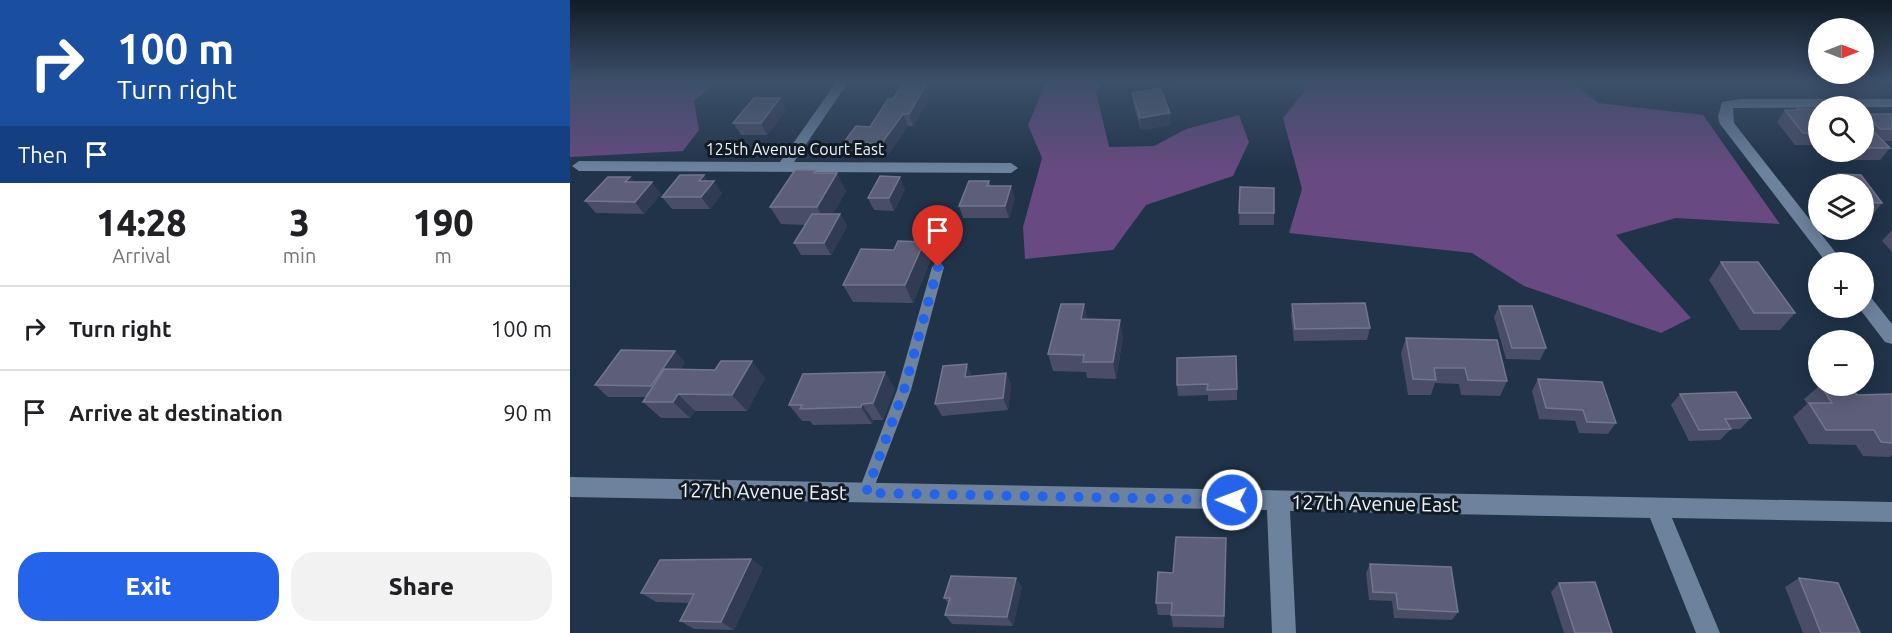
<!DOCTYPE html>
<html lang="en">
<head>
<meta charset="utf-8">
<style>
	:root { --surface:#fff; --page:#f2f2f2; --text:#202124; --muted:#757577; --line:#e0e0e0; --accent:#2563eb }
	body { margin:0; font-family:Ubuntu,sans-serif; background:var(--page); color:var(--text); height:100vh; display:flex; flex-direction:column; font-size:22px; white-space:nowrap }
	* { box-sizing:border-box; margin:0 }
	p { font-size:20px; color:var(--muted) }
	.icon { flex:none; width:33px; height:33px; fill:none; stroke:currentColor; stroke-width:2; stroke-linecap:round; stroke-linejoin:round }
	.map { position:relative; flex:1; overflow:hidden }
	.sheet { display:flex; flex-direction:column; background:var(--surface); width:570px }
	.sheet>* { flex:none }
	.hud { background:#1a4fa0; color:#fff; overflow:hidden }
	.needle { width:39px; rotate:90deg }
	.controls { position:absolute; left:1238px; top:18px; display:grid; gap:12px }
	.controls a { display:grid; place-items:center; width:66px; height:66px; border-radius:50%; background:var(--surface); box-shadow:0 3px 15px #0003; font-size:30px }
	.pin { position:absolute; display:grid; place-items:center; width:51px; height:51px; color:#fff; margin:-62px -26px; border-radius:50% 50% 50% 0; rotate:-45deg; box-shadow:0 0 6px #0007 }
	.pin .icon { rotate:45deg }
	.me { position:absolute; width:66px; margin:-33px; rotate:271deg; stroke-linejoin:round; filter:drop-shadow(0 0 4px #0008) }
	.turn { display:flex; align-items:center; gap:21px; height:126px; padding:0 18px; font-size:27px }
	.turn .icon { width:78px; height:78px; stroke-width:2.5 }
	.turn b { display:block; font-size:42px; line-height:51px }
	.then { display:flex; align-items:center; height:57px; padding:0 18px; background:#0003; gap:12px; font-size:22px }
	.eta { display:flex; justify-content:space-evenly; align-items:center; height:102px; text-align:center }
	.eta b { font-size:36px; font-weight:800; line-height:42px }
	.cta { display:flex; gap:12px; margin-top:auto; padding:12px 18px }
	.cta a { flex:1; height:69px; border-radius:24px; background:var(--accent); color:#fff; font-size:24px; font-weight:800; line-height:69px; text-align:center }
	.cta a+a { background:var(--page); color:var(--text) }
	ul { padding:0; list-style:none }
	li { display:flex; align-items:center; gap:18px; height:84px; padding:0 18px; border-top:2px solid var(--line) }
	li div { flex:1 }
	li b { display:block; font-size:22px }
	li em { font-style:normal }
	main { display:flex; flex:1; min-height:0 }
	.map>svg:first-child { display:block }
</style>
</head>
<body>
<main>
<section class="sheet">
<div class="hud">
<div class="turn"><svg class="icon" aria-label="right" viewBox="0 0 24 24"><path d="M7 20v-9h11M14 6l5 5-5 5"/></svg><div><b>100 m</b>Turn right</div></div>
<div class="then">Then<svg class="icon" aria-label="arrive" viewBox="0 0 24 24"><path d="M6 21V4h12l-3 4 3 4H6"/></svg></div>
</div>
<div class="eta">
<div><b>14:28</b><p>Arrival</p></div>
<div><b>3</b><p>min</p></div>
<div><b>190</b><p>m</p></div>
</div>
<ul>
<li><svg class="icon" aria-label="right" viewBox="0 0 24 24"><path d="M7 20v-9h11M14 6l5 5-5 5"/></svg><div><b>Turn right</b></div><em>100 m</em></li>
<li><svg class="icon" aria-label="arrive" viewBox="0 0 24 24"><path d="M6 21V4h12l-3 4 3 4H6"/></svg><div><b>Arrive at destination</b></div><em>90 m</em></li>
</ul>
<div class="cta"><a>Exit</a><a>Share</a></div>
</section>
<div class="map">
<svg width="1322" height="633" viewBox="0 0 1322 633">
	<rect width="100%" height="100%" fill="#203349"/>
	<g fill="#684981">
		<path d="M 0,81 L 148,81 L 124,101 L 129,130 L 113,151 L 0,157 Z"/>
		<path d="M 477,81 L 533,81 L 526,92 L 539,147 L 584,146 L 616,129 L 669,115 L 679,142 L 663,176 L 576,205 L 543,250 L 455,259 L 453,227 L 472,158 L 458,125 Z"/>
		<path d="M 733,81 L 1001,81 L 1028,103 L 1133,115 L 1210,224 L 1106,218 L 1046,235 L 1121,318 L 1091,333 L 954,286 L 902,253 L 719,233 L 732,189 L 713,118 L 734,92 Z"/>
	</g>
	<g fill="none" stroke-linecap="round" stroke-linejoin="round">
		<path fill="#6d829d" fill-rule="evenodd" d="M 368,263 L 374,267 L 341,390 L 302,493 L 300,498 L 295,500 L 290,498 L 288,493 L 327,390 L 362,267 Z"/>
		<g fill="#6d829d" fill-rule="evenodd">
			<path d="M 267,81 L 279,81 L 224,162 L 441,163 L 448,168 L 441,173 L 9,171 L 2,166 L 9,161 L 210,162 Z"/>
			<path d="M 1170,99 L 1322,99 L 1322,107 L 1163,108 L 1164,123 L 1273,262 L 1256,262 L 1150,124 L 1148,117 L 1152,102 Z"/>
			<path d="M 1293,293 L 1299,295 L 1322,324 L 1322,344 L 1315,342 L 1289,308 L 1293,308 Z"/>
			<path d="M 0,477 L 1322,502 L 1322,522 L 1102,518 L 1150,633 L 1126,633 L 1080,518 L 720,511 L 726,633 L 702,633 L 697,510 L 0,497 Z"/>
		</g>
	</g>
	<g fill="#4a4d66">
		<path d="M 592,81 L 611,81 L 611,87 L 593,88 Z"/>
		<path d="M 356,85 L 360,97 L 343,126 L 338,126 L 317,156 L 280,154 L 274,142 L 300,127 L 323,99 Z"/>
		<path d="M 562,93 L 600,125 L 571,130 L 563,104 Z"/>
		<path d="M 210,98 L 216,110 L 197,135 L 171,135 L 163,123 Z"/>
		<path d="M 1227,109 L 1248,109 L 1248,145 L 1225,145 L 1207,122 L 1215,110 L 1226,110 Z"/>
		<path d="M 1295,114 L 1322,114 L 1322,141 L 1313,141 L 1320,148 L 1310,160 L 1286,160 L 1278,152 L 1293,152 L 1293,117 Z"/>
		<path d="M 248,173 L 276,191 L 263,214 L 270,214 L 277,226 L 261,255 L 231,255 L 224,243 L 235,225 L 211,224 L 200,207 Z"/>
		<path d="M 1268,174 L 1291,175 L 1312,203 L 1302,215 L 1293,215 L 1293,184 L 1260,184 Z"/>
		<path d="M 60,177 L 64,182 L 91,194 L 74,214 L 26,213 L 15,201 Z"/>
		<path d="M 137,181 L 152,193 L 140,209 L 102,209 L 92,197 Z"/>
		<path d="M 419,181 L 421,186 L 445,198 L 439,218 L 393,218 L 389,206 Z"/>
		<path d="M 670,187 L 704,213 L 704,225 L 669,225 Z"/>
		<path d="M 335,189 L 324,211 L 304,210 L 298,198 Z"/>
		<path d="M 1322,230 L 1322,252 L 1312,241 Z"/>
		<path d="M 354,242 L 361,259 L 343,303 L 283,302 L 273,285 L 324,250 Z"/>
		<path d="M 1151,262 L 1225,313 L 1210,330 L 1170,330 L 1139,280 Z"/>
		<path d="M 514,304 L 517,319 L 553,337 L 546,379 L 517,378 L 516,372 L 483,371 L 478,354 Z"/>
		<path d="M 722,304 L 800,328 L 797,340 L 724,341 L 721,316 Z"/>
		<path d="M 929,306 L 976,348 L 970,360 L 936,359 L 924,317 Z"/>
		<path d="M 836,338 L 937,381 L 930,396 L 891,395 L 889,384 L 865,383 L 861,395 L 838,395 L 831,353 Z"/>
		<path d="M 607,358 L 667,389 L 667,400 L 638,401 L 638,395 L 608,396 L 607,385 Z"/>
		<path d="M 115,362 L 110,370 L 195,378 L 177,411 L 125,411 L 120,418 L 91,418 L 73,402 L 76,397 L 38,397 L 25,385 Z"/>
		<path d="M 436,373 L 441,385 L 438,410 L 372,416 L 365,404 L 402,376 Z"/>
		<path d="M 968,379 L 1046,423 L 1038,434 L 1009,433 L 1005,421 L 969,419 L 962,391 Z"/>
		<path d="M 1249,386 L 1281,386 L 1287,395 L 1322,394 L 1322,455 L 1320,457 L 1293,456 L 1286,445 L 1239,444 L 1223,417 L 1237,404 L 1234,399 Z"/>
		<path d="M 325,389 L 313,420 L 303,420 L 302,424 L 243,425 L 240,421 L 232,421 L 219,405 Z"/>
		<path d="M 1110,394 L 1181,418 L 1170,429 L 1161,429 L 1150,440 L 1119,441 L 1101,405 Z"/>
		<path d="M 656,552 L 654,628 L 603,627 L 601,615 L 588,615 L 586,603 L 603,573 Z"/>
		<path d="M 181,559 L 193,568 L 164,630 L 124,629 L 110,621 L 120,603 L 86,602 L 71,593 Z"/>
		<path d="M 800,564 L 888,612 L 882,620 L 824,618 L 822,601 L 799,600 L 796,573 Z"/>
		<path d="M 1229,578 L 1290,633 L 1233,633 L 1215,587 Z"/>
		<path d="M 989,583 L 1042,633 L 994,633 L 981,592 Z"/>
		<path d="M 452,587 L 443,626 L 382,624 L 375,615 L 378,603 L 374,598 Z"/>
	</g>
	<g fill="#323b54">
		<path d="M 356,85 L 360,97 L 343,126 L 339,114 Z"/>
		<path d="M 210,98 L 216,110 L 197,135 L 191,123 Z"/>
		<path d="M 600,113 L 600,125 L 571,130 L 570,118 Z"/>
		<path d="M 333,114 L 338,126 L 317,156 L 311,144 Z"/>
		<path d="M 267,173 L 276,191 L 257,225 L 247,207 Z"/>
		<path d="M 134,175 L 140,185 L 144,181 L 152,193 L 140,209 L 131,197 L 129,181 Z"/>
		<path d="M 60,177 L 69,189 L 55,182 Z"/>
		<path d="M 330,177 L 335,189 L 324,211 L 319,198 Z"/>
		<path d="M 82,182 L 91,194 L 74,214 L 65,202 Z"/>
		<path d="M 441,186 L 445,198 L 439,218 L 435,206 Z"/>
		<path d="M 270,214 L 277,226 L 261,255 L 254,243 Z"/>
		<path d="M 354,242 L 361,259 L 343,303 L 335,285 Z"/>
		<path d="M 514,304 L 518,321 L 511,319 Z"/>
		<path d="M 550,320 L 553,337 L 546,379 L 543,362 Z"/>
		<path d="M 105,351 L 115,362 L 92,397 L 81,386 Z"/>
		<path d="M 182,361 L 195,378 L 177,411 L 162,395 Z"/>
		<path d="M 397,364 L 402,376 L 400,388 L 395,377 Z"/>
		<path d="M 315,372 L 325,389 L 313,420 L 303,403 Z"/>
		<path d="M 436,373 L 441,385 L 438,410 L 433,398 Z"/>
		<path d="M 108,394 L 125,411 L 120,418 L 103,402 Z"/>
		<path d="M 292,404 L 303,420 L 302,424 L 291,407 Z"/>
		<path d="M 181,559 L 193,568 L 164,630 L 151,622 Z"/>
		<path d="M 446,578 L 452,587 L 443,626 L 437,617 Z"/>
	</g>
	<g fill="#5c5f77" stroke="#72768c" stroke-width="1.5">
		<path d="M 332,84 L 356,85 L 339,114 L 333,114 L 311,144 L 274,142 L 286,126 L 300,127 L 318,99 L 323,99 Z"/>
		<path d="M 590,88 L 600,113 L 570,118 L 562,93 Z"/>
		<path d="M 184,98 L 210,98 L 191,123 L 163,123 Z"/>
		<path d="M 1227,109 L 1248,109 L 1248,133 L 1233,133 L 1215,110 L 1228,110 Z"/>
		<path d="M 1295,114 L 1322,114 L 1322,129 L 1310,129 Z"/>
		<path d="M 1293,131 L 1303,131 L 1320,148 L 1296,148 L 1293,145 Z"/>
		<path d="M 225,170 L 246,170 L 244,173 L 267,173 L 247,207 L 200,207 Z"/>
		<path d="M 1268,174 L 1291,175 L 1312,203 L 1293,202 L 1293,184 L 1276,184 Z"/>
		<path d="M 110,175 L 134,175 L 129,181 L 144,181 L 131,197 L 92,197 Z"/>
		<path d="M 310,176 L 330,177 L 319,198 L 298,198 Z"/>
		<path d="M 38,177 L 60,177 L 55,182 L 82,182 L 65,202 L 15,201 Z"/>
		<path d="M 399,181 L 419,181 L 417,186 L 441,186 L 435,206 L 389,206 Z"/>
		<path d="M 670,187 L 704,188 L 704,213 L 669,213 Z"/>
		<path d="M 242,214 L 270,214 L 254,243 L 224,243 Z"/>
		<path d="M 328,241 L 354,242 L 335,285 L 273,285 L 291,249 L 324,250 Z"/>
		<path d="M 1151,262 L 1188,262 L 1225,313 L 1184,313 Z"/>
		<path d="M 795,303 L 800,328 L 725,329 L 722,304 Z"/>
		<path d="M 491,304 L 514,304 L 511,319 L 550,320 L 543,362 L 513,362 L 514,355 L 478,354 Z"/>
		<path d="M 929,306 L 962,306 L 976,348 L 942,348 Z"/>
		<path d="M 836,338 L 927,340 L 937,381 L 898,380 L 895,368 L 864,368 L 866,380 L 843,379 Z"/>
		<path d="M 51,350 L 105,351 L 81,386 L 25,385 Z"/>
		<path d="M 666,356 L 667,389 L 637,390 L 638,384 L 607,385 L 607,358 Z"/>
		<path d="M 151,361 L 182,361 L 162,395 L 108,394 L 103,402 L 73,402 L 94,369 L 145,370 Z"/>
		<path d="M 397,364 L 395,377 L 436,373 L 433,398 L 365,404 L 373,366 Z"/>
		<path d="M 315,372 L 303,403 L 292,404 L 291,407 L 230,409 L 232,405 L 219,405 L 233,374 Z"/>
		<path d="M 968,379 L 1032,382 L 1046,423 L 1017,422 L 1013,410 L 976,408 Z"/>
		<path d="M 1251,386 L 1281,386 L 1287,395 L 1322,394 L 1322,443 L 1311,442 L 1304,430 L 1256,430 L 1239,403 L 1262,403 Z"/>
		<path d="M 1166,392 L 1181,418 L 1155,419 L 1161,429 L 1129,430 L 1110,394 Z"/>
		<path d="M 606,537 L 656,538 L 654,616 L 601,615 L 602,603 L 586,603 L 588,572 L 603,573 Z"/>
		<path d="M 181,559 L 151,622 L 110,621 L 124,594 L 71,593 L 90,560 Z"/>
		<path d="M 800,564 L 881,567 L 888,612 L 828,609 L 826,593 L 803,592 Z"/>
		<path d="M 381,576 L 446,578 L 437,617 L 375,615 L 380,598 L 374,598 Z"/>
		<path d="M 1229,578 L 1268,583 L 1290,633 L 1251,633 Z"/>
		<path d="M 1025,582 L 1042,633 L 1005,633 L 989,583 Z"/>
	</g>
	<linearGradient id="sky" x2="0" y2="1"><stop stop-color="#121c28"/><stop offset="0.48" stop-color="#3c506a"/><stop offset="1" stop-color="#3c506a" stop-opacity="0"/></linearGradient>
	<rect width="1322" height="170" fill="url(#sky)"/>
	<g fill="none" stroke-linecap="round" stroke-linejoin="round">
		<path stroke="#2563eb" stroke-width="10" stroke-dasharray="0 18" d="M 368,267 L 334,390 L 296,493 L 662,500"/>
	</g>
	<g text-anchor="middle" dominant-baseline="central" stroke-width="6" stroke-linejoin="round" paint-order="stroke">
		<g font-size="16" fill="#edf4fd" stroke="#121a24">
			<text x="225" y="149">125th Avenue Court East</text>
		</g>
		<g font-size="20" fill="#edf4fd" stroke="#121a24">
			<text transform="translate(193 491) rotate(1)">127th Avenue East</text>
			<text transform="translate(805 503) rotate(1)">127th Avenue East</text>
		</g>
	</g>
</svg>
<div class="controls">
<a><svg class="needle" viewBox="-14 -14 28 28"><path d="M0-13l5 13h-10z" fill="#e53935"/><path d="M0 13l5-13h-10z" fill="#757577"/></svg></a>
<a><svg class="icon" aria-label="search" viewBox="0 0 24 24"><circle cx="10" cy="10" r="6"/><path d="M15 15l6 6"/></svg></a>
<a><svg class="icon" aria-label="layers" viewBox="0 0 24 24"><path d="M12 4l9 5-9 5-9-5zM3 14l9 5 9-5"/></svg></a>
<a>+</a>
<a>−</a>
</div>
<div class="pin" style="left:368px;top:267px;background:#d93025"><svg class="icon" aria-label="arrive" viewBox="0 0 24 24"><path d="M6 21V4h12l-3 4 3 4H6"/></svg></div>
<svg class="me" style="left:662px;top:500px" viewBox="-20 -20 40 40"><circle r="17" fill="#2563eb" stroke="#fff" stroke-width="3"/><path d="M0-11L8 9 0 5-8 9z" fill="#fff"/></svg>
</div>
</main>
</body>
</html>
